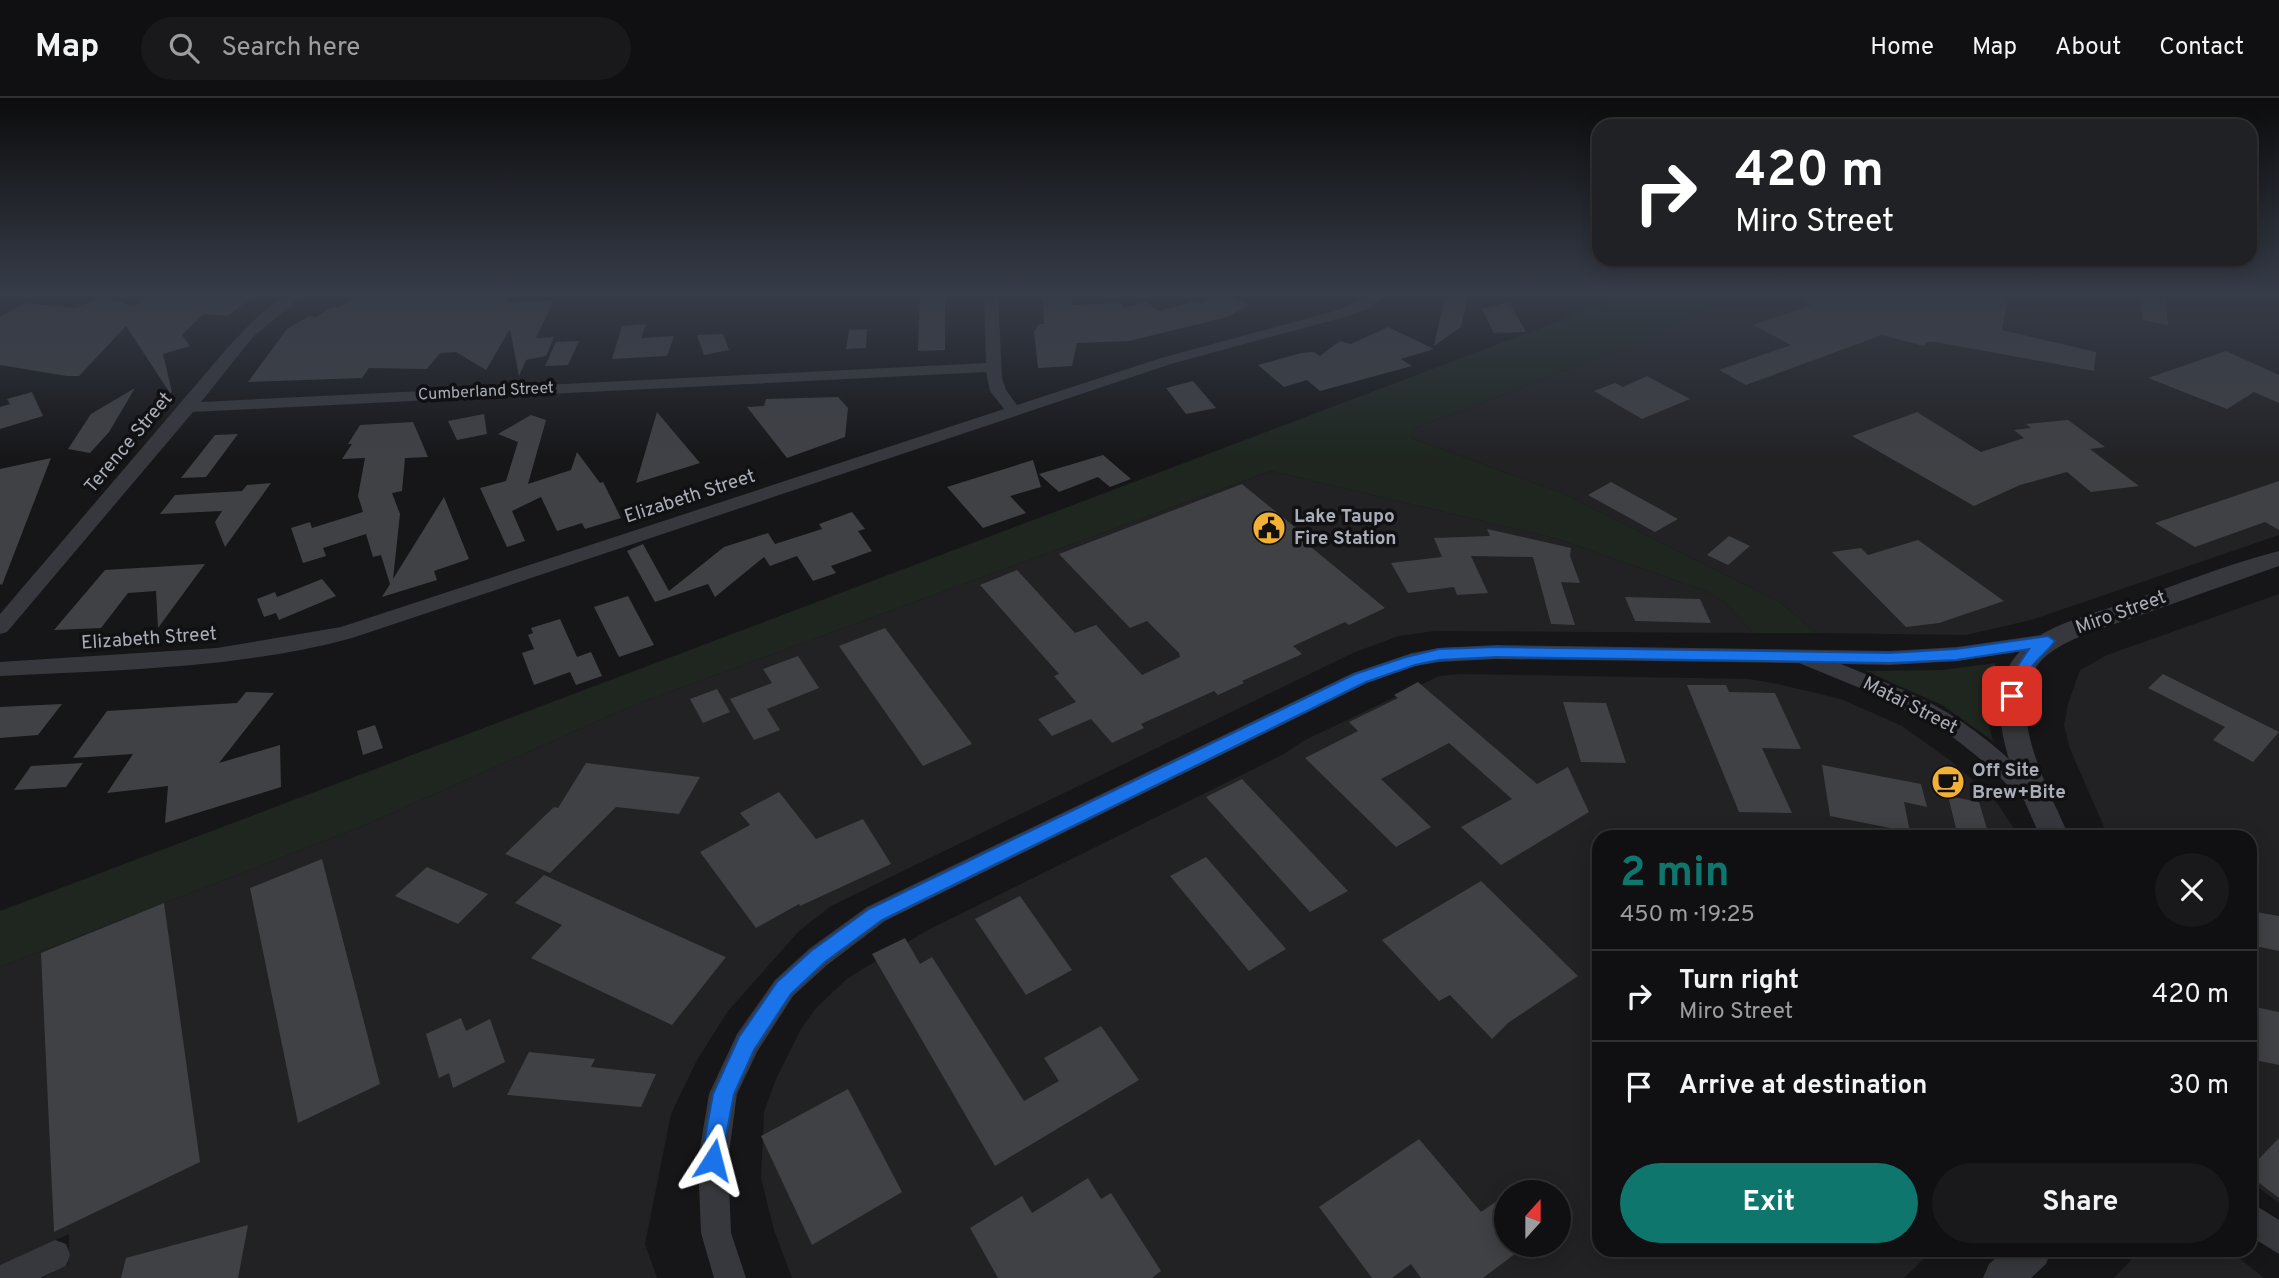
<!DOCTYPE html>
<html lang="en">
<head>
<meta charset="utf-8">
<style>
	:root { --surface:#101012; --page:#19191b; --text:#f1f3f6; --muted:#9c9d9f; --line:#303032; --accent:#0f766e }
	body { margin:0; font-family:Overpass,sans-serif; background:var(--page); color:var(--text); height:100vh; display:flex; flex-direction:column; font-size:26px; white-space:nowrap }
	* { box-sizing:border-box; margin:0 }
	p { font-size:23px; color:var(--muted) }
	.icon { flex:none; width:38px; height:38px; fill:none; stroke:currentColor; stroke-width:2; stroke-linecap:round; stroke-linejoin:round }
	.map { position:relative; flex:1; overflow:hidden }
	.details { position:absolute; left:1592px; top:732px; width:665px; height:427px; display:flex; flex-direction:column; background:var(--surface); border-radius:21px; box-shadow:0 4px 18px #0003,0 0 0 2px var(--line) }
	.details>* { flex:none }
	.banner { position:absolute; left:1592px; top:21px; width:665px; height:147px; border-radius:21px; box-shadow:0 4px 18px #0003,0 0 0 2px var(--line); background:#202124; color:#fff; overflow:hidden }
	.needle { width:46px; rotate:21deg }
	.controls { position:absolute; left:1494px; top:1082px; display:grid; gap:14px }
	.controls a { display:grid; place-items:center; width:77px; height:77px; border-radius:50%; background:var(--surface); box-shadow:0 4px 18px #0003,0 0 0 2px var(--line); font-size:35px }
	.pin { position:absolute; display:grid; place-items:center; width:60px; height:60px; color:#fff; margin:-30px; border-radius:14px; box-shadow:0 4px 10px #0006 }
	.me { position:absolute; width:77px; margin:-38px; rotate:9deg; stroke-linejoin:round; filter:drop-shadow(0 0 5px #0008) }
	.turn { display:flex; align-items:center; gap:24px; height:147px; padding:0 28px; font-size:32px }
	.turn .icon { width:91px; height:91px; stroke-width:2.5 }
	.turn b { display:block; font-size:49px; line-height:60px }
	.round { display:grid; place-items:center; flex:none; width:74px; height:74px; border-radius:37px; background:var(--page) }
	.overview { display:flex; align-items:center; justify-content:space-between; height:119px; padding:0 28px }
	h1 { font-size:42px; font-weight:700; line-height:52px; color:var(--accent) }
	.primary-button { display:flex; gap:14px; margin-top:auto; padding:14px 28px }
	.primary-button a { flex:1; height:80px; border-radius:42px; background:var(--accent); color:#fff; font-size:28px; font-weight:700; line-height:80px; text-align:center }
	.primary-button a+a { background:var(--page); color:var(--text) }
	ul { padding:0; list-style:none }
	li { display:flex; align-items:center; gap:21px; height:91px; padding:0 28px; border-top:2px solid var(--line) }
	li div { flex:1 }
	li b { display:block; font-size:26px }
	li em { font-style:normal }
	header { display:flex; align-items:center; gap:42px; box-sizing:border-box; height:98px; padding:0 35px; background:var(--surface); border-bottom:2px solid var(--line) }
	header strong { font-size:33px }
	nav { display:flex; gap:38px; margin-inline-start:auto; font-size:24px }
	.search { width:490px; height:63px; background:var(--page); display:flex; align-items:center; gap:18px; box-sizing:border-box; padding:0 24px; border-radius:38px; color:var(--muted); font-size:26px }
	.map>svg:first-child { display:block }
</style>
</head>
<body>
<header>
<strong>Map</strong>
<div class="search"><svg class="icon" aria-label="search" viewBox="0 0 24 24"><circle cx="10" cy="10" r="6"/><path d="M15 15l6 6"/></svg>Search here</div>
<nav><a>Home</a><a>Map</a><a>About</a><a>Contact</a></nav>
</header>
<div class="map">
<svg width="2279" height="1180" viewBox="0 0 2279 1180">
	<rect width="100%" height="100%" fill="#161618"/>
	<g fill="#222225" fill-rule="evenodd">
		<path d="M 1730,197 L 2275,197 L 2279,199 L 2279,437 L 2031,522 L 1966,537 L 1816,535 L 1781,505 L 1564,396 L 1411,340 L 1413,331 L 1631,247 Z"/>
		<path d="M 1271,373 L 1555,440 L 1706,493 L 1722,502 L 1754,535 L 1435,533 L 1399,538 L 1355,554 L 831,808 L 799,833 L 728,913 L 697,962 L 671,1016 L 645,1146 L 657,1180 L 42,1180 L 68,1167 L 69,1136 L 0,1167 L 0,869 L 365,727 L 629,609 Z"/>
		<path d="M 2279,496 L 2279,1105 L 2251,1084 L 2250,738 L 2108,738 L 2070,651 L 2064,627 L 2068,606 L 2080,572 L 2107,557 Z"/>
		<path d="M 1460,576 L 1749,581 L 1778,586 L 1841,601 L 1902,628 L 1951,663 L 1995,702 L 2019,738 L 1600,738 L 1600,1152 L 1933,1152 L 1904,1180 L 792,1180 L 774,1132 L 761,1080 L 764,1014 L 776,981 L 801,931 L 816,910 L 848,880 L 926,833 L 1282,657 L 1305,642 L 1439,578 ZM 1507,1094 L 1559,1094 L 1559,1146 L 1507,1146 Z"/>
		<path d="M 2141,1152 L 2229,1152 L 2264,1180 L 2114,1180 Z"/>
	</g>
	<g fill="#1e261f">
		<path d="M 1628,197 L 1730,197 L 1631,247 L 1413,331 L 1411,340 L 1564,396 L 1781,505 L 1816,535 L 1754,535 L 1722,502 L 1706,493 L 1555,440 L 1271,373 L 629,609 L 365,727 L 0,869 L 0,813 Z"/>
		<path d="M 1996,565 C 1982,592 1986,615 1993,643 L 1942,607 L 1865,573 L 1942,572 Z"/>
	</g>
	<g fill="#404145">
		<path d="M 256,197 L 227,218 L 203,216 L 182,237 L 190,248 L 163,256 L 172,294 L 170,295 L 126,228 L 79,278 L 67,278 L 0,267 L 0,219 L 26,205 L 75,210 L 103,198 L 134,209 L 146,198 Z"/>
		<path d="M 358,197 L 510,197 L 506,204 L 554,202 L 536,240 L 554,239 L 546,258 L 526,262 L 519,278 L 510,231 L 486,272 L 456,254 L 440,255 L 427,271 L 369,270 L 362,280 L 248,284 L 287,231 L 309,218 L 316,219 L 332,209 L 339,210 Z"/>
		<path d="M 920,197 L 945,197 L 945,252 L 918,253 Z"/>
		<path d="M 1043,197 L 1071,197 L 1072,207 L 1122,205 L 1122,210 L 1147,204 L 1158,213 L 1196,203 L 1200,206 L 1217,197 L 1225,197 L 1249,207 L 1227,219 L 1129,243 L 1077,245 L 1072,268 L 1038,270 L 1034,234 L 1039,226 L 1044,226 Z"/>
		<path d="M 1445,197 L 1468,197 L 1461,229 L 1434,248 Z"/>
		<path d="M 1789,197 L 2008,197 L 2002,232 L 2096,254 L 2094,273 L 1936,244 L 1927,244 L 1924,248 L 1882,237 L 1746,287 L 1719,272 L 1791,247 L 1753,227 L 1812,207 Z"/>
		<path d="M 2140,197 L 2165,197 L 2168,227 L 2142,222 Z"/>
		<path d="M 1509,204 L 1526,234 L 1494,235 L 1482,211 Z"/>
		<path d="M 646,226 L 641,240 L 674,238 L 667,258 L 612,261 L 622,228 Z"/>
		<path d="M 1388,229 L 1434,251 L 1401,261 L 1412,268 L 1320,293 L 1307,282 L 1284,289 L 1258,267 L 1301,255 L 1314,254 L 1320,258 L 1340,243 L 1351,246 Z"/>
		<path d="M 867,231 L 866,250 L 846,251 L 849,232 Z"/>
		<path d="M 723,236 L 729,252 L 704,257 L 697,237 Z"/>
		<path d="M 579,243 L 568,267 L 545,268 L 556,244 Z"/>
		<path d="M 2226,253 L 2279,277 L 2279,305 L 2254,294 L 2227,311 L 2148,280 Z"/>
		<path d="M 1647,278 L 1690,301 L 1642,321 L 1594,293 L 1615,285 L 1623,289 Z"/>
		<path d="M 1193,283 L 1216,310 L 1186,316 L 1166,290 Z"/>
		<path d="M 135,290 L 109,334 L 90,355 L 68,351 L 91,316 Z"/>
		<path d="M 32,294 L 43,318 L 0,331 L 0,309 L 10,306 L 7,301 Z"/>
		<path d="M 838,299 L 848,310 L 845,339 L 787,360 L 747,309 L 764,308 L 766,301 Z"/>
		<path d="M 657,314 L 700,365 L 636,385 Z"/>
		<path d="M 1917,314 L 1981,354 L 2024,340 L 2014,332 L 2031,330 L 2026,326 L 2068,322 L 2105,349 L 2090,351 L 2139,388 L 2091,394 L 2067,374 L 2020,387 L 1974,408 L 1852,338 Z"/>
		<path d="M 484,316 L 487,336 L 457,342 L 448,323 Z"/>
		<path d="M 531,317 L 546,322 L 528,386 L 571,372 L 577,354 L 600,385 L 603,384 L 621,420 L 585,431 L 582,425 L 557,433 L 541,399 L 512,413 L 525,443 L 507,449 L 480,390 L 506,383 L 518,344 L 498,336 Z"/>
		<path d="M 413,324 L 428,359 L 405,360 L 402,393 L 392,395 L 400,416 L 393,481 L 444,399 L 469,461 L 434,473 L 437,482 L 382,499 L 390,486 L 381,457 L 373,459 L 366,436 L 323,450 L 326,458 L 303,465 L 291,430 L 310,424 L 312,430 L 363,414 L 358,398 L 365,360 L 342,361 L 352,346 L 348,346 L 360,327 Z"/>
		<path d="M 238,336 L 206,379 L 181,380 L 215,337 Z"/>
		<path d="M 1103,357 L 1131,381 L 1110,389 L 1098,379 L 1059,394 L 1039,376 Z"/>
		<path d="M 51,360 L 2,487 L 0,486 L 0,371 Z"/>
		<path d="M 1033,362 L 1041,389 L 1010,398 L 1026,415 L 983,430 L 947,389 Z"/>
		<path d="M 2279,383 L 2279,432 L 2265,424 L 2195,449 L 2155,425 Z"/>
		<path d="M 1611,384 L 1678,421 L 1655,434 L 1588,397 Z"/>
		<path d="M 271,385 L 225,449 L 215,424 L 222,413 L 160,416 L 175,397 L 242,393 L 247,387 Z"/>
		<path d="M 1242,386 L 1317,447 L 1311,449 L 1385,510 L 1349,527 L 1345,524 L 1293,548 L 1302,556 L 1242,583 L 1244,585 L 1218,597 L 1214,593 L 1141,626 L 1144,630 L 1112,645 L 1091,621 L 1052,638 L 1038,621 L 1076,604 L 1054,578 L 1059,576 L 980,487 L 1017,472 L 1075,535 L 1096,527 L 1142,577 L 1180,559 L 1179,555 L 1147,523 L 1130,530 L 1059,456 Z"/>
		<path d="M 852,414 L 865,431 L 858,433 L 872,453 L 831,468 L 836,475 L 813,483 L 797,458 L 770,468 L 764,459 L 715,499 L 708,486 L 655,504 L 627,453 L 643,446 L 669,493 L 724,449 L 768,435 L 775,446 L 822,431 L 819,426 Z"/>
		<path d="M 1487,431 L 1571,450 L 1570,458 L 1580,485 L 1561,484 L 1575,527 L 1551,526 L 1533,459 L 1471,458 L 1488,495 L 1457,497 L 1454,489 L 1408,495 L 1391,465 L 1442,459 L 1434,440 L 1490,438 Z"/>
		<path d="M 1729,438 L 1750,448 L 1728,467 L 1707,457 Z"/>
		<path d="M 1918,442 L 2004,503 L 1939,525 L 1906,529 L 1832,454 L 1861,450 L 1868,457 Z"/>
		<path d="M 205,466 L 158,530 L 156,493 L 128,495 L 101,530 L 54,532 L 105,472 Z"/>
		<path d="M 322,481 L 336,498 L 279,522 L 276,515 L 264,519 L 257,501 L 275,494 L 277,499 Z"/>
		<path d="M 628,498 L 654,547 L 619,559 L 594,509 Z"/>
		<path d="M 1625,499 L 1700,501 L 1711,525 L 1635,523 Z"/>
		<path d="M 560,521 L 577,559 L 591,554 L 602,578 L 576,587 L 570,574 L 534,587 L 522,555 L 534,551 L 528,537 L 533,535 L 531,530 Z"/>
		<path d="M 885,530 L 972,646 L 923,668 L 839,548 Z"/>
		<path d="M 798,558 L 819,590 L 767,611 L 780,632 L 754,642 L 730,601 L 772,585 L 763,571 Z"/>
		<path d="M 2163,576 L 2279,634 L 2253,664 L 2213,642 L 2225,629 L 2148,590 Z"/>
		<path d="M 1418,584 L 1537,686 L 1568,669 L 1589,714 L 1501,767 L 1461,729 L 1512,701 L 1449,645 L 1381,681 L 1431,729 L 1396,749 L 1305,660 L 1358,633 L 1349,624 L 1398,600 L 1394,597 Z"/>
		<path d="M 1687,587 L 1726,587 L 1729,594 L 1775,595 L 1801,651 L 1762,650 L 1792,715 L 1739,714 Z"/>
		<path d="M 717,591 L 730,614 L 703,625 L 690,601 Z"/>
		<path d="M 246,594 L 274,595 L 219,665 L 280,647 L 281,689 L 165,725 L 168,688 L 107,695 L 133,656 L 73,660 L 107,613 L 237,605 Z"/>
		<path d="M 1563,604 L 1606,605 L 1626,665 L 1581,664 Z"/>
		<path d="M 62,606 L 38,637 L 0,640 L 0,609 Z"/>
		<path d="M 375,627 L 383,650 L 363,657 L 357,633 Z"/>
		<path d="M 83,665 L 66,689 L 14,692 L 31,668 Z"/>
		<path d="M 586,665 L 700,679 L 679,716 L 616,709 L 550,775 L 505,756 L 554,709 L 558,710 Z"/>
		<path d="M 1822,667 L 1921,686 L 1927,709 L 1904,704 L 1910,734 L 1830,718 Z"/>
		<path d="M 1242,681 L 1348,793 L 1310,814 L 1206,699 Z"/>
		<path d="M 779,694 L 816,741 L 863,721 L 891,766 L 800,808 L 799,806 L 756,830 L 700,754 L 750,727 L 740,715 Z"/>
		<path d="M 1948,698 L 1979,704 L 1989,738 L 1958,738 Z"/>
		<path d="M 1206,759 L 1286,851 L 1249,873 L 1170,778 Z"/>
		<path d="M 322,761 L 380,986 L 298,1025 L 250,790 Z"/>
		<path d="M 427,769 L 488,796 L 458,826 L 395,798 Z"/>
		<path d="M 544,777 L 714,854 L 726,859 L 672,927 L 531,860 L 562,827 L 515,805 Z"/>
		<path d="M 1481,783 L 1578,878 L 1508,925 L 1492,941 L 1450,897 L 1439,903 L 1382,842 Z"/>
		<path d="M 1020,798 L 1072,872 L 1026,897 L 975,821 Z"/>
		<path d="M 164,805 L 200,1064 L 54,1134 L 41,855 Z"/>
		<path d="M 2250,813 L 2279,818 L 2279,853 L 2250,847 Z"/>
		<path d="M 905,840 L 920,866 L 932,859 L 1024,1003 L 1059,983 L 1044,960 L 1101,928 L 1139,982 L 995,1068 L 872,856 Z"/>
		<path d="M 2250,908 L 2279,914 L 2279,967 L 2255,962 L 2250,953 Z"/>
		<path d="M 461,920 L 466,933 L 490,921 L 505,964 L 453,990 L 449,975 L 439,980 L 426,936 Z"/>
		<path d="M 529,954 L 595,961 L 591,969 L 656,976 L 641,1009 L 507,997 Z"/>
		<path d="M 848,991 L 902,1094 L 812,1147 L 761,1038 Z"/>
		<path d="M 2279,1040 L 2279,1100 L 2250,1078 L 2250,1070 Z"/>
		<path d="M 1419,1041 L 1481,1114 L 1507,1096 L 1507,1146 L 1528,1146 L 1483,1180 L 1421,1180 L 1411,1166 L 1392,1180 L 1372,1180 L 1319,1109 Z"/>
		<path d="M 1088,1080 L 1101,1101 L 1111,1095 L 1161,1173 L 1152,1180 L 998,1180 L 970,1130 L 1022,1098 L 1032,1115 Z"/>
		<path d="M 248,1127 L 238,1180 L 121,1180 L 126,1160 Z"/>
	</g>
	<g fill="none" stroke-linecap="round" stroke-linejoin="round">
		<g fill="#37383d" fill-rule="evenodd">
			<path d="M 286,197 L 303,197 L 253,239 L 201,304 L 986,265 L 984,197 L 998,197 L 1002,280 L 1006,292 L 1017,307 L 1161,260 L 1338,212 L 1369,197 L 1385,197 L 1367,211 L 1348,218 L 1171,266 L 352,540 C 238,571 117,572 0,578 L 0,564 L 217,550 L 341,529 L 1004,311 L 990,293 L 986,274 L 193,314 L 7,534 L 0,536 L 0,516 L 229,248 L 257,219 Z"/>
			<path d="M 2048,536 L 2055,538 L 2058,543 L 2055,548 L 1957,563 L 1890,567 L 1841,566 C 1881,583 1926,599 1962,624 C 1992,644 2018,669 2044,694 L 2047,700 L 2044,706 L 2036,709 L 2028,706 L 1978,659 L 1945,633 L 1872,595 L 1799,565 L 1496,561 L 1439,564 L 1415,568 L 1367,585 L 885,823 L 827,867 L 793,898 L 757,954 L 737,996 L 728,1062 L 731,1135 L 746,1180 L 714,1180 L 701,1135 L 698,1062 L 709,996 L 737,936 L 775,882 L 809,851 L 867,809 L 1353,575 L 1412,555 L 1439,550 L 1496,547 L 1890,553 L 1957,549 Z"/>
			<path d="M 2250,1104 L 2279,1122 L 2279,1156 L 2250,1138 Z"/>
			<path d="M 55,1142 L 66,1146 L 70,1157 L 66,1168 L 40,1180 L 0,1180 L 0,1167 Z"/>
		</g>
		<g fill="#37383d" fill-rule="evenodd">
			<path d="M 2279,453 L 2279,468 C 2232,485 2185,501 2138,518 C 2110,528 2079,536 2054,552 C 2043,559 2035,569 2030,580 C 2013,628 2050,695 2069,738 L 2040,738 C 2016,683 1967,588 2033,542 C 2060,523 2096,515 2127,504 C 2177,487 2228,466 2279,453 Z"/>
			<path d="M 2005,1152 L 2051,1152 L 2046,1166 L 2031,1180 L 1983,1180 L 1989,1166 Z"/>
		</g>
	</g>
	<linearGradient id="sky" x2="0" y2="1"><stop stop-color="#0c0c0d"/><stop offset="0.54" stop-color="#363c48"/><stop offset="1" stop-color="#363c48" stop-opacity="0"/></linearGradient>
	<rect width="2279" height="362" fill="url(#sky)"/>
	<path fill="#1a73e8" stroke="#114b97" stroke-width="2" d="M 2048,538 L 2055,543 C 2046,556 2032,564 2025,579 C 2021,589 2023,600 2012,603 L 2004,598 L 2010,579 L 2029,551 L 1956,562 L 1890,565 L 1496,559 L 1439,562 L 1415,567 L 1366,584 L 882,822 L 825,864 L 791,896 L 754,952 L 734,996 L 720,1070 L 713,1073 L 705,1070 L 701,1062 L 713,996 L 739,939 L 777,884 L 811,853 L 869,811 L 1355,576 L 1406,559 L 1439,551 L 1496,549 L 1890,555 L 1956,551 Z"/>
	<defs>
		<symbol id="civic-disc" viewBox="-11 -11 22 22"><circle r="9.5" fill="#f2b134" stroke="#111113"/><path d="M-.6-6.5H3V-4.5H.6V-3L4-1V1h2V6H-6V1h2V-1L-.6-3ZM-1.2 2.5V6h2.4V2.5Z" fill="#111"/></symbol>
		<symbol id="cafe-disc" viewBox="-11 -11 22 22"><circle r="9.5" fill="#f2b134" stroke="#111113"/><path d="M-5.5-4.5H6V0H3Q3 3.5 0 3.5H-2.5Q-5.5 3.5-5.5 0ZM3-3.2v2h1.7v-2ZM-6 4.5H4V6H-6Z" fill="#111"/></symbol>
	</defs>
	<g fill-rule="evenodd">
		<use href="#civic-disc" x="1250" y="411" width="38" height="38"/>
		<use href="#cafe-disc" x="1929" y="665" width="38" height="38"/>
	</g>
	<g text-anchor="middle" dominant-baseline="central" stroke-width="7" stroke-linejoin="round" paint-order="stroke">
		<g font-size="16" fill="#a8adb8" stroke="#111113">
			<text transform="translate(486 294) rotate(-3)">Cumberland Street</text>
		</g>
		<g font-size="19" fill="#a8adb8" stroke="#111113">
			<text transform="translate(129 345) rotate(-50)">Terence Street</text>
			<text transform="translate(690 399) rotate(-18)">Elizabeth Street</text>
			<text transform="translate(2121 515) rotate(-20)">Miro Street</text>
			<text transform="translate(149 541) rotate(-4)">Elizabeth Street</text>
			<text transform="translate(1910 608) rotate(27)">Mataī Street</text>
		</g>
		<g font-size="19" font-weight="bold" fill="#a8adb8" stroke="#111113" text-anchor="start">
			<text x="1294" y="419">Lake Taupo<tspan x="1294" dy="22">Fire Station</tspan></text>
			<text x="1972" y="673">Off Site<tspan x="1972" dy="22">Brew+Bite</tspan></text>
		</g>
	</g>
</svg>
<div class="controls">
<a><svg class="needle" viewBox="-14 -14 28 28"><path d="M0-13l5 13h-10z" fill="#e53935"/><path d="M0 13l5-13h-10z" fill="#9c9d9f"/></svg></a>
</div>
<div class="pin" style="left:2012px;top:598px;background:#d93025"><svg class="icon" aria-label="arrive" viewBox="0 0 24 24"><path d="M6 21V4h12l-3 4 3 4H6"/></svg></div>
<svg class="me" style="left:713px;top:1062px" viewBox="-20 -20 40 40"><path d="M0-17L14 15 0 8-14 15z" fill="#1a73e8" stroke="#fff" stroke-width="4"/></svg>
<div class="banner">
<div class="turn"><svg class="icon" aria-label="right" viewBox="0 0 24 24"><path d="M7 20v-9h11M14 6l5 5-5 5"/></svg><div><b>420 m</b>Miro Street</div></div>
</div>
<section class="details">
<div class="overview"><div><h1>2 min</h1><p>450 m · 19:25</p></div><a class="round"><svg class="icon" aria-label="close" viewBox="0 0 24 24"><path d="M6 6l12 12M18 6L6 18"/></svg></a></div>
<ul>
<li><svg class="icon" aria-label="right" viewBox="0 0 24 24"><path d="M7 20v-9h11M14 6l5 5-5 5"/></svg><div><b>Turn right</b><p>Miro Street</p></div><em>420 m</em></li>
<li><svg class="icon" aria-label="arrive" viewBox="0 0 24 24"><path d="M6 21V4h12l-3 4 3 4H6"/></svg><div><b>Arrive at destination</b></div><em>30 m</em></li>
</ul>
<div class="primary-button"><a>Exit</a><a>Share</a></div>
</section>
</div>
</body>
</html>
